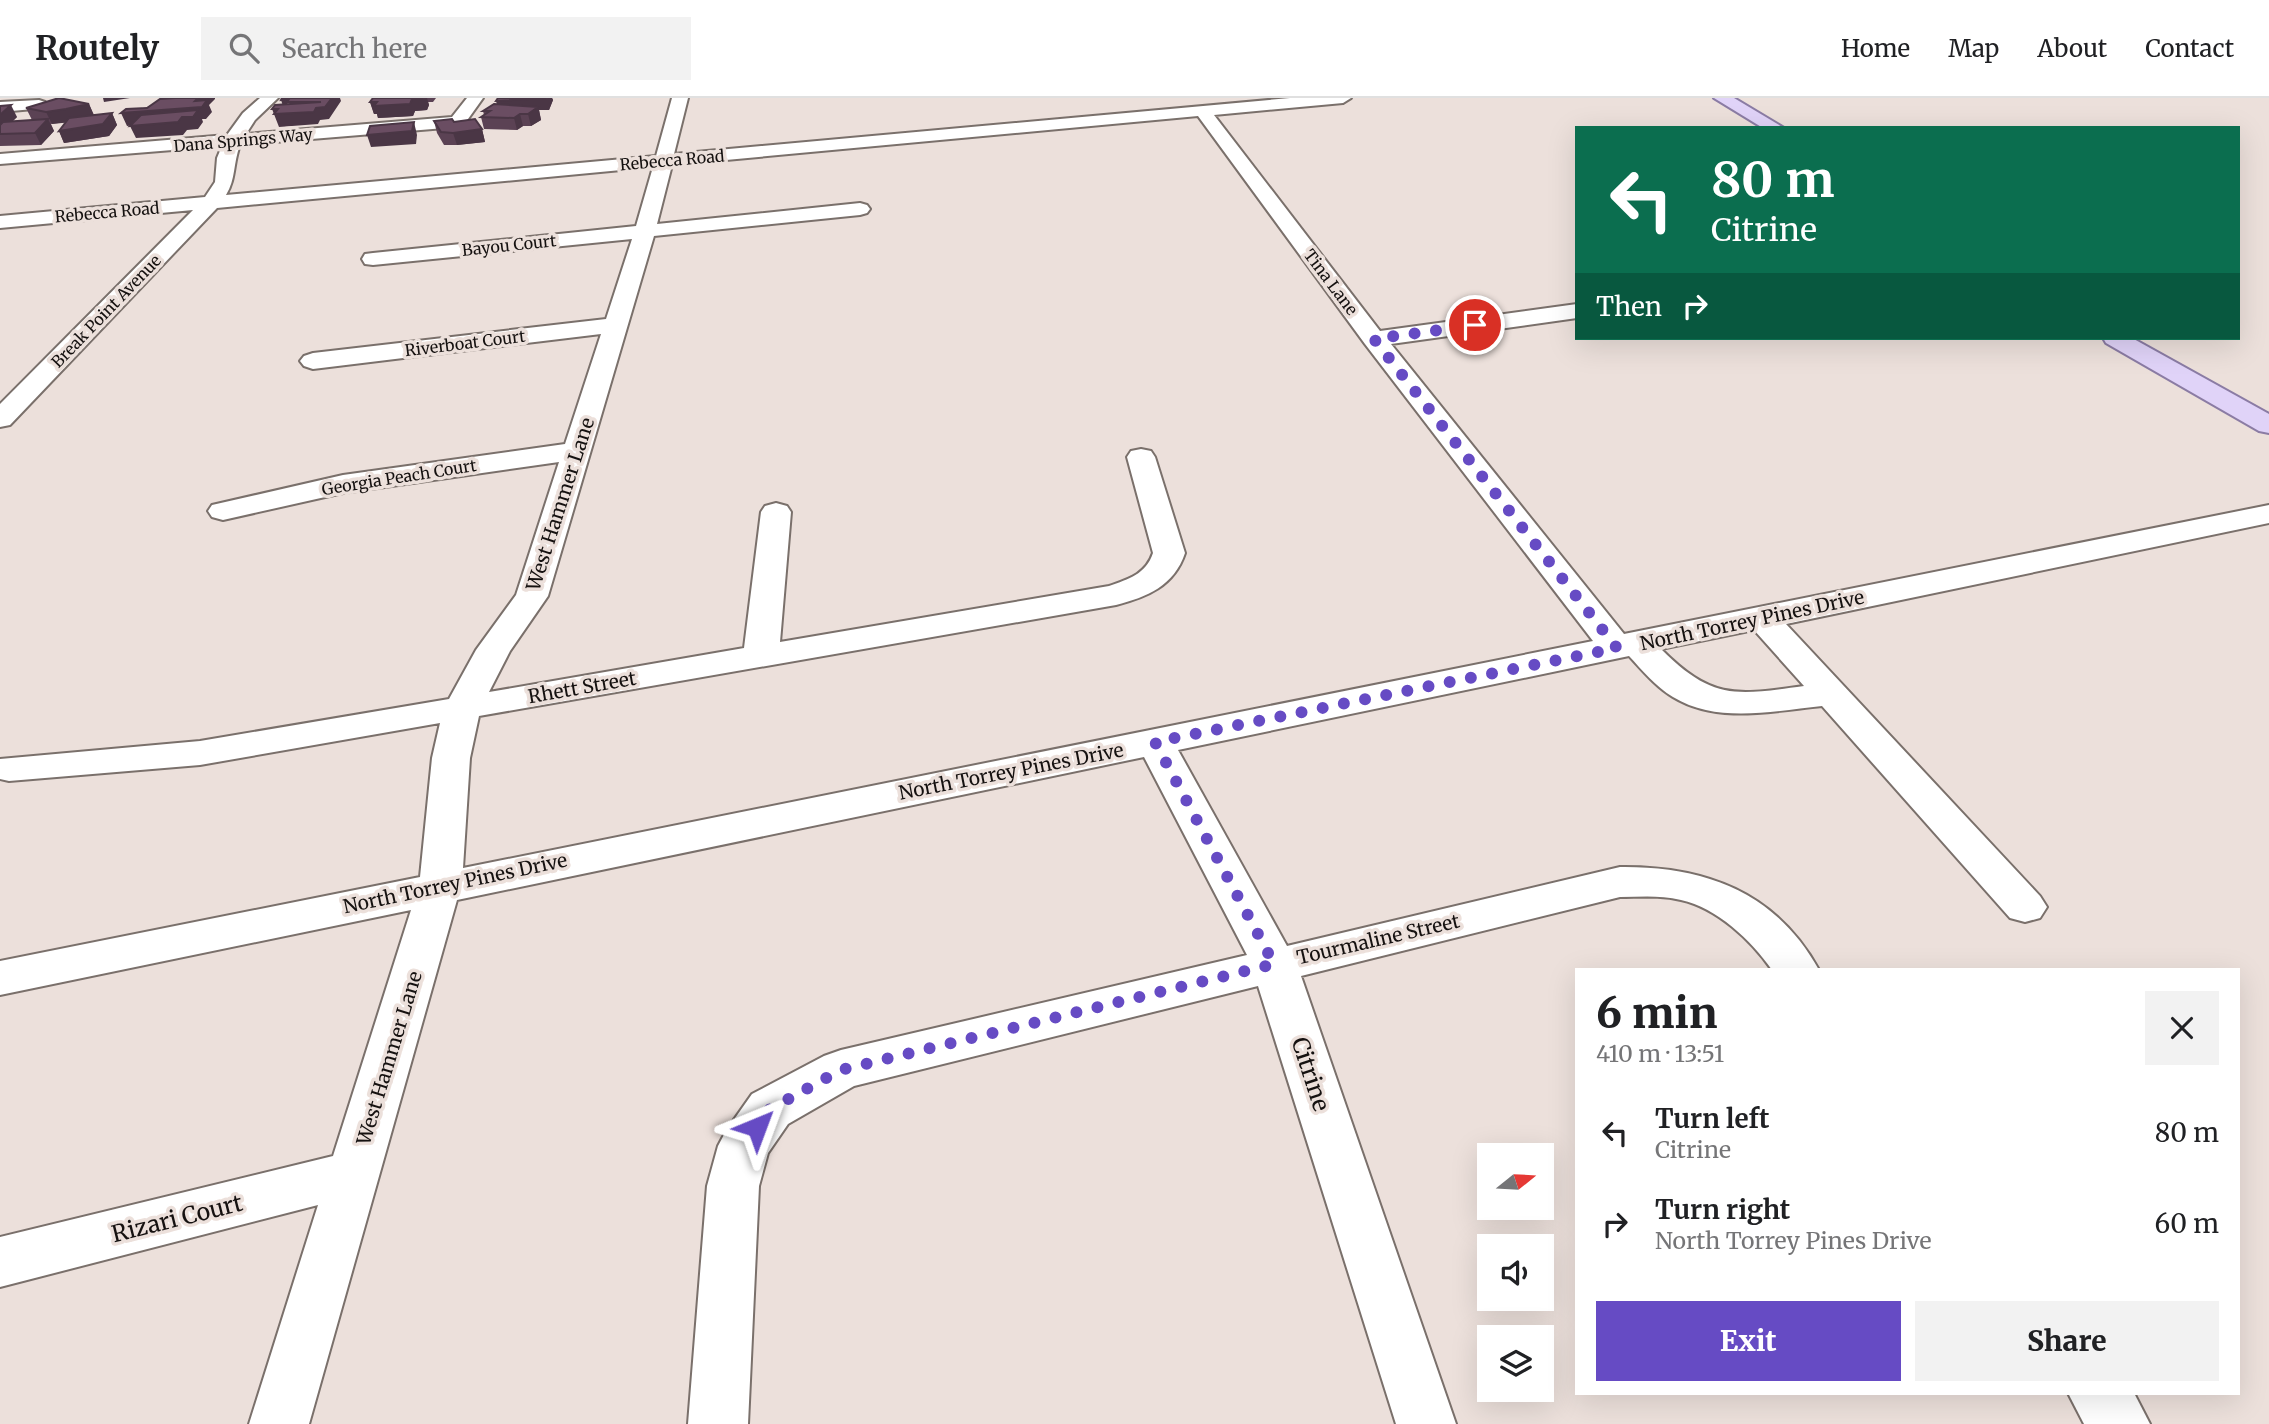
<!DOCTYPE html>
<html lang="en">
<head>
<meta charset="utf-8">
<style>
	:root { --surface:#fff; --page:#f2f2f2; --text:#202124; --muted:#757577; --line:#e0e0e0; --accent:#664bc4 }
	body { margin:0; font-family:Merriweather,serif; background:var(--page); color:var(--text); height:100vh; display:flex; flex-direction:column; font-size:26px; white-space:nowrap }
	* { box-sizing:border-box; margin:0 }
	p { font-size:23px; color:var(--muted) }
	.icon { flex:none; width:38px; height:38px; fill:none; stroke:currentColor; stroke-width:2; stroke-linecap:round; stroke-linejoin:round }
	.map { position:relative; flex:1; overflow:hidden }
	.sheet { position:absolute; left:1575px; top:870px; width:665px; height:427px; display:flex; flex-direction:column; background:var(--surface); border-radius:0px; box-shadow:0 7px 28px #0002 }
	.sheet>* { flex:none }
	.top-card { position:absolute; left:1575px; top:28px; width:665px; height:214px; border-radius:0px; box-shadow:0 7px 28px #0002; background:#0b6e4f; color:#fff; overflow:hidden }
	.needle { width:46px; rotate:72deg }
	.fabs { position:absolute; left:1477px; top:1045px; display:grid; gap:14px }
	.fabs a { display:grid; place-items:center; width:77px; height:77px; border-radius:0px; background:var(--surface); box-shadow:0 7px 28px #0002; font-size:35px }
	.pin { position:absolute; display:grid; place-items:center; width:60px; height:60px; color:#fff; margin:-30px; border:4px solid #fff; border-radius:50%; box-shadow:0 2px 7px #0007 }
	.me { position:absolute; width:77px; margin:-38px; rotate:44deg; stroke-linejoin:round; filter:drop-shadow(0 0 5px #0008) }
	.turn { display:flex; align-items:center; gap:24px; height:147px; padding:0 21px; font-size:32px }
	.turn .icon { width:91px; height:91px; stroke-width:2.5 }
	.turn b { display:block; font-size:49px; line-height:60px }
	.then { display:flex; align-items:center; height:66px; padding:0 21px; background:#0003; gap:14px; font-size:26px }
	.round { display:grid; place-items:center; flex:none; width:74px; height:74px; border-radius:0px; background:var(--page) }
	.overview { display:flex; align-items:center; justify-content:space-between; height:119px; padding:0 21px }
	h1 { font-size:42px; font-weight:800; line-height:52px }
	.primary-button { display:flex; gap:14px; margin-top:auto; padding:14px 21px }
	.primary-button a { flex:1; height:80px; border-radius:0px; background:var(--accent); color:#fff; font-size:28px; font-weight:800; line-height:80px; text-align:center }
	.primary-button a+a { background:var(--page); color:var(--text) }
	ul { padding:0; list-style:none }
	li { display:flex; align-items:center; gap:21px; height:91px; padding:0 21px }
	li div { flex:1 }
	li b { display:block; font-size:26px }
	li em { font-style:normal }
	header { display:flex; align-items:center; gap:42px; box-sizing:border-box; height:98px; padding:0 35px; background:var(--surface); border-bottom:2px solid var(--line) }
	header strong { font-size:33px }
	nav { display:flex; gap:38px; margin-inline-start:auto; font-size:24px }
	.search { width:490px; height:63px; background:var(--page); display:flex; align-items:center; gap:18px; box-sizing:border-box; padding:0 24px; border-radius:0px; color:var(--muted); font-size:26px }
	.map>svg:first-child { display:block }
</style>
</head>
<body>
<header>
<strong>Routely</strong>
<div class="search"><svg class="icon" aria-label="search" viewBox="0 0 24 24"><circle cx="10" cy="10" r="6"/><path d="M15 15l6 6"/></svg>Search here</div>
<nav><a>Home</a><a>Map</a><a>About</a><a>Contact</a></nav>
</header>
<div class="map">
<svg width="2269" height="1326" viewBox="0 0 2269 1326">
	<rect width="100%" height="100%" fill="#ece0db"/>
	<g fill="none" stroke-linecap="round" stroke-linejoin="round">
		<defs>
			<g id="minor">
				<path d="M 260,0 L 278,0 L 255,22 L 246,36 L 452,19 L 467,0 L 483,0 L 463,28 L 457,29 L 240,47 C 233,65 236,81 226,97 L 656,58 L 672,0 L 688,0 L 674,56 L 1290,0 L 1351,0 L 1343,5 L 1214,17 L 1380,233 L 1577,206 L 1577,220 L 1391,246 L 1624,536 L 2269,407 L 2269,425 L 1786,526 L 2040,798 L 2047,809 L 2040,820 L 2025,824 L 2010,820 L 1822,608 C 1773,613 1717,626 1673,599 C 1656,589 1642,572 1629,558 L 1178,652 L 1287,848 L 1620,769 C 1705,768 1776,794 1819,872 L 1772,872 C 1751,842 1717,810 1681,802 C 1660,797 1641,799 1620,799 L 1301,878 L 1456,1326 L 1396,1326 L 1258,888 L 854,988 L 788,1026 L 768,1055 L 759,1088 L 748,1326 L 688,1326 L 707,1088 L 718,1048 L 726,1033 L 752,996 L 824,958 L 841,952 L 1247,857 L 1144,659 L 457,802 L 309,1326 L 249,1326 L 318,1107 L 0,1189 L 0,1139 L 333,1058 L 411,812 L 0,897 L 0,863 L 420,779 L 432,660 L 440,625 L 200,667 L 9,683 L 0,681 L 0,661 L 200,643 L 449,601 L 476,552 L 516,497 L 559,364 L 343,395 L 223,422 L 212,419 L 208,413 L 212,407 L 343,377 L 565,346 L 601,236 L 313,271 L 304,268 L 300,263 L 304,258 L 313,255 L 606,221 L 632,141 L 373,167 L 365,166 L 362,161 L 365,156 L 373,155 L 636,128 L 653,69 L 217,110 L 10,327 L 0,329 L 0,306 L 193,112 L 0,130 L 0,118 L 205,99 L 215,84 L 217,60 L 222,48 L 0,66 L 0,56 L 227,37 L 243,15 ZM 1198,18 L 1365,246 L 1593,543 L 463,770 L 470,660 L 479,618 L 1116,507 C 1147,499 1174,488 1185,455 L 1155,359 L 1151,353 L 1141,351 L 1131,353 L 1127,359 L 1153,455 C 1146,476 1129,481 1109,488 L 780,544 L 791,414 L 787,408 L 776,405 L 765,408 L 761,414 L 744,550 L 489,594 L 510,553 L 548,498 L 654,138 L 860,117 L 867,115 L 870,111 L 867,107 L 860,105 L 657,126 L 672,67 ZM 1754,532 L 1804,588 C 1736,597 1713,603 1661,551 Z"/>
				<path d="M 39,2 L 45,4 L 47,7 L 45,10 L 0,14 L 0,4 Z"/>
				<path d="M 2068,1295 L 2134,1295 L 2150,1326 L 2084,1326 Z"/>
			</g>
			<g id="major">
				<path d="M 1714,0 L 1734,0 L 1784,30 L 1763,30 Z"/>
				<path d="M 2103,240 L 2132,240 L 2269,316 L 2269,335 L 2259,333 L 2106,245 Z"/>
			</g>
		</defs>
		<use href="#minor" stroke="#7a706b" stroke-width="4"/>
		<use href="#major" stroke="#8b7ca4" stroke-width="4"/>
		<use href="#minor" fill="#fff" fill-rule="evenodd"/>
		<use href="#major" fill="#e0d3f8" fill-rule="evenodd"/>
	</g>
	<g fill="#5b4254">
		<path d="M 373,0 L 436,0 L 433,4 L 428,4 L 429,7 L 427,12 L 415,13 L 413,18 L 378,20 L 377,16 L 374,16 L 370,4 Z"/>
		<path d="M 498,0 L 552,0 L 553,2 L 549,12 L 539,12 L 541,22 L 531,28 L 523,28 L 517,32 L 484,31 L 481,19 L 484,17 L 483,13 L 498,7 L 496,3 Z"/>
		<path d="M 89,6 L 94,17 L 112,15 L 117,27 L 109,38 L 64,45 L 59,33 L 66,24 L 51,26 L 54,33 L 41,47 L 0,48 L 0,8 L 17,19 L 12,24 L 32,22 L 26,10 Z"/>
		<path d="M 434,23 L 454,24 L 482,31 L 485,44 L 457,47 L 444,47 L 437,35 Z"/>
	</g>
	<g fill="#4a3645">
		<path d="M 103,0 L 130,0 L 104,4 Z"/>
		<path d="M 186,0 L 215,0 L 215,1 L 209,7 L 212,14 L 206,21 L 202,21 L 203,24 L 198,31 L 187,32 L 183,37 L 136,40 L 130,28 L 179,23 L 127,28 L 121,15 Z"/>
		<path d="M 332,0 L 340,0 L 341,3 L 329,21 L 320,22 L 318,26 L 279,29 L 272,11 L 316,10 Z"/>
		<path d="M 427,0 L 429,7 L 427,12 L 415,13 L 413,18 L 378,20 L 377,16 L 374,16 L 370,4 Z"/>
		<path d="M 552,0 L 553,2 L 549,12 L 539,12 L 541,22 L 531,28 L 528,16 L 500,15 L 496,3 Z"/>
		<path d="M 289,1 L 287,4 L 290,13 L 285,14 L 281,2 Z"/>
		<path d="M 89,6 L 94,18 L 72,24 L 52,26 L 46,14 Z"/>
		<path d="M 11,7 L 17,19 L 7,28 L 0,29 L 0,16 Z"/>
		<path d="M 112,15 L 117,27 L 109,38 L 64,45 L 59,33 Z"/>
		<path d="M 520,16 L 523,28 L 517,32 L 514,20 Z"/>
		<path d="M 48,21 L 54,33 L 41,47 L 35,35 Z"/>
		<path d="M 414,24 L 417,37 L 416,46 L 371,49 L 367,37 Z"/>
		<path d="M 482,31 L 485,44 L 457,47 L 453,35 Z"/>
	</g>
	<g fill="#6a4d62" stroke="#4a3645" stroke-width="2">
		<path d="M 59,0 L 89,6 L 66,11 L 46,14 L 26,10 Z"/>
		<path d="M 174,0 L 198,0 L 195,3 L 207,2 L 202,9 L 121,15 L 126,11 L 147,10 L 160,1 L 175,0 Z"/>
		<path d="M 282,0 L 332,0 L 325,9 L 316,10 L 314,14 L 274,16 L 278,11 L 272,11 L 275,7 L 321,4 L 287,4 L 289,1 L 281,2 Z"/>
		<path d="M 373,0 L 423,0 L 412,1 L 410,6 L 374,8 L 377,4 L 370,4 Z"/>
		<path d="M 498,0 L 546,0 L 496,3 Z"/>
		<path d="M 494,6 L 538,9 L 528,16 L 520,16 L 514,20 L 481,19 L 490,13 L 483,13 Z"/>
		<path d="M 11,7 L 1,16 L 0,16 L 0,8 Z"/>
		<path d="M 198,12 L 193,19 L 182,19 L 178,24 L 130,28 L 141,17 Z"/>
		<path d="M 112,15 L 103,26 L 59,33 L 69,20 Z"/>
		<path d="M 48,21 L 35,35 L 0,36 L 0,27 L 3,24 Z"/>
		<path d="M 452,21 L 454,24 L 475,21 L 482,31 L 453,35 L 441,34 L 434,23 Z"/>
		<path d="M 414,24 L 412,33 L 367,37 L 370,28 Z"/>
	</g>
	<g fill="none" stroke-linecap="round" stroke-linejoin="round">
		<path stroke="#664bc4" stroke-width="12" stroke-dasharray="0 21.6" d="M 757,1029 L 770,1011 L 841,972 L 1274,866 L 1155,644 L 1617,550 L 1374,241 L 1475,227"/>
	</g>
	<g text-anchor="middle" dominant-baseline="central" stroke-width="7" stroke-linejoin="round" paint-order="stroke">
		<g font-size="16" fill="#151110" stroke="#ece0db">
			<text transform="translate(243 42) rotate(-5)">Dana Springs Way</text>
			<text transform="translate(672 62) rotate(-5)">Rebecca Road</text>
			<text transform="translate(107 114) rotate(-5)">Rebecca Road</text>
			<text transform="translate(509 147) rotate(-6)">Bayou Court</text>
			<text transform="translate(1331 184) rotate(53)">Tina Lane</text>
			<text transform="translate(106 213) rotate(-46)">Break Point Avenue</text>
			<text transform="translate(465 245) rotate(-7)">Riverboat Court</text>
			<text transform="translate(399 379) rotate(-9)">Georgia Peach Court</text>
		</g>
		<g font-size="19" fill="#151110" stroke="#ece0db">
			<text transform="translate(560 406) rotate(-72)">West Hammer Lane</text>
			<text transform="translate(1752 522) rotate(-12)">North Torrey Pines Drive</text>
			<text transform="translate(582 589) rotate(-10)">Rhett Street</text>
			<text transform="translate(1011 673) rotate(-11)">North Torrey Pines Drive</text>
			<text transform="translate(455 785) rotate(-12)">North Torrey Pines Drive</text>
			<text transform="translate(1378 841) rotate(-13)">Tourmaline Street</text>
			<text transform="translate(389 960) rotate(-73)">West Hammer Lane</text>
		</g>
		<g font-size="23" fill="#151110" stroke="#ece0db">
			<text transform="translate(1311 976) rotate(72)">Citrine</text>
			<text transform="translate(177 1120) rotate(-14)">Rizari Court</text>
		</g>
	</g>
</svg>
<div class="fabs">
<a><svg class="needle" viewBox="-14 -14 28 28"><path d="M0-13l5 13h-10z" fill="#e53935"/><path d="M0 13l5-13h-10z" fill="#757577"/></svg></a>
<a><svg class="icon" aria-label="sound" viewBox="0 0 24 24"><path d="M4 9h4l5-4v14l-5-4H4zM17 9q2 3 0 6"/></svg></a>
<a><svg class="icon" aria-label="layers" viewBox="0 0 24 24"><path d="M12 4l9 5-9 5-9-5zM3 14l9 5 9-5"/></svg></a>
</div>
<div class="pin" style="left:1475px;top:227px;background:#d93025"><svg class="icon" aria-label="arrive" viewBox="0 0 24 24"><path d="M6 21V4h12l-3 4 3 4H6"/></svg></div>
<svg class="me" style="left:757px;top:1029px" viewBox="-20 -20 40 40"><path d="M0-17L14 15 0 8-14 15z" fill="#664bc4" stroke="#fff" stroke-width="4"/></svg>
<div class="top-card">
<div class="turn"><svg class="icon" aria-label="left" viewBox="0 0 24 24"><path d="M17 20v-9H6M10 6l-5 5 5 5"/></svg><div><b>80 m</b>Citrine</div></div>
<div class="then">Then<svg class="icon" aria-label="right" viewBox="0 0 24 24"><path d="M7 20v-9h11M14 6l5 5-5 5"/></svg></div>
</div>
<section class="sheet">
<div class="overview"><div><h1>6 min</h1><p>410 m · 13:51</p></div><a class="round"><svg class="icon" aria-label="close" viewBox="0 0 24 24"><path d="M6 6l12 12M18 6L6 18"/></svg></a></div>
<ul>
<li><svg class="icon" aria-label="left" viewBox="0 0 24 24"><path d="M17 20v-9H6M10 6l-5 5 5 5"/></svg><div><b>Turn left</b><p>Citrine</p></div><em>80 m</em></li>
<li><svg class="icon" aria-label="right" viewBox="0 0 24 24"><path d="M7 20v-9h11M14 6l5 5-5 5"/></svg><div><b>Turn right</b><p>North Torrey Pines Drive</p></div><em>60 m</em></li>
</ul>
<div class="primary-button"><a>Exit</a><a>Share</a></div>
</section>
</div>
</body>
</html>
